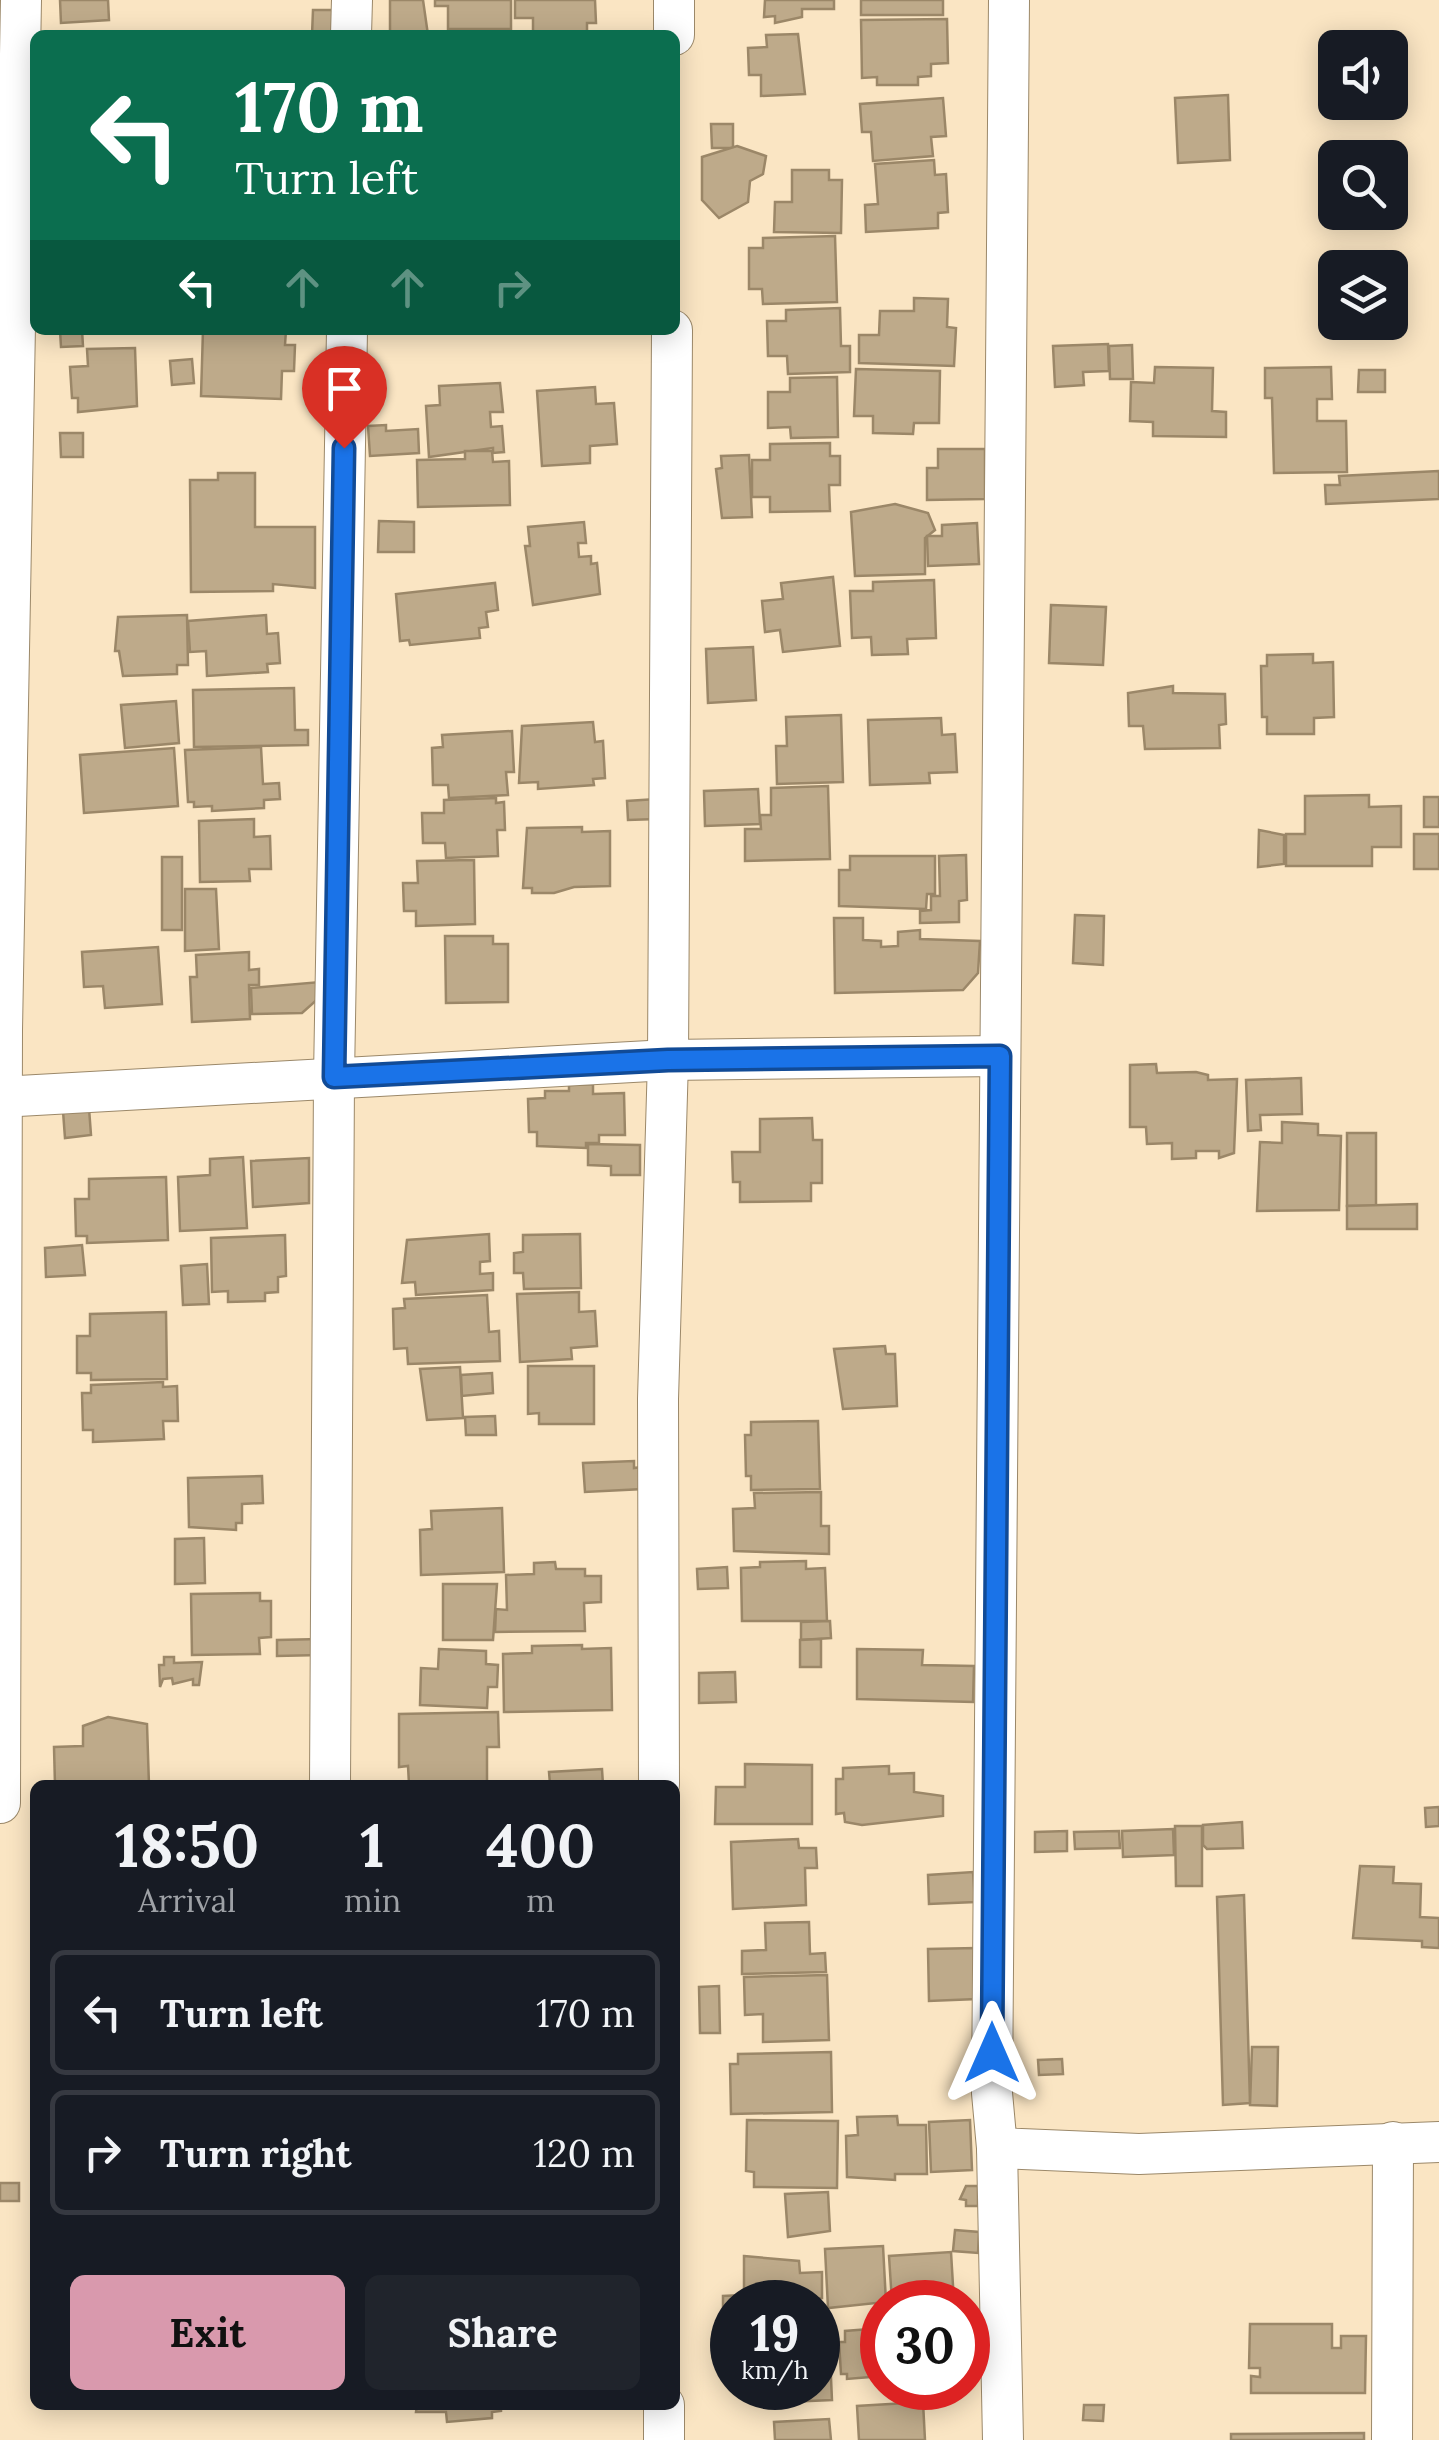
<!DOCTYPE html>
<html lang="en">
<head>
<meta charset="utf-8">
<style>
	:root { --surface:#171b24; --page:#20242c; --text:#f1f3f6; --muted:#9ea1a6; --line:#363941; --accent:#d999ad }
	body { margin:0; font-family:Lora,serif; background:var(--page); color:var(--text); height:100vh; display:flex; flex-direction:column; font-size:38px; white-space:nowrap }
	* { box-sizing:border-box; margin:0 }
	p { font-size:32px; color:var(--muted) }
	.icon { flex:none; width:55px; height:55px; fill:none; stroke:currentColor; stroke-width:2; stroke-linecap:round; stroke-linejoin:round }
	.map { position:relative; flex:1; overflow:hidden }
	.sheet { position:absolute; left:30px; top:1780px; width:650px; height:630px; display:flex; flex-direction:column; background:var(--surface); border-radius:15px; box-shadow:0 5px 25px #0003 }
	.sheet>* { flex:none }
	.banner { position:absolute; left:30px; top:30px; width:650px; height:305px; border-radius:15px; box-shadow:0 5px 25px #0003; background:#0b6e4f; color:#fff; overflow:hidden }
	.buttons { position:absolute; left:1318px; top:30px; display:grid; gap:20px }
	.buttons a { display:grid; place-items:center; width:90px; height:90px; border-radius:15px; background:var(--surface); box-shadow:0 5px 25px #0003; font-size:50px }
	.speed { position:absolute; left:710px; top:2280px; display:flex; gap:20px; font-size:50px; font-weight:700; text-align:center }
	.speed>* { display:grid; place-content:center; width:130px; height:130px; border-radius:50%; background:var(--surface); box-shadow:0 5px 25px #0003; line-height:1 }
	.speed small { font-size:25px; font-weight:400 }
	.speed .limit { border:15px solid #d22; background:#fff; color:#111 }
	.pin { position:absolute; display:grid; place-items:center; width:85px; height:85px; color:#fff; margin:-102px -42px; border-radius:50% 50% 50% 0; rotate:-45deg; box-shadow:0 0 10px #0007 }
	.pin .icon { rotate:45deg }
	.me { position:absolute; width:110px; margin:-55px; rotate:0deg; stroke-linejoin:round; filter:drop-shadow(0 0 8px #0008) }
	.turn { display:flex; align-items:center; gap:35px; height:210px; padding:0 40px; font-size:45px }
	.turn .icon { width:130px; height:130px; stroke-width:2.5 }
	.turn b { display:block; font-size:70px; line-height:85px }
	.lanes { display:flex; align-items:center; height:95px; padding:0 40px; background:#0003; justify-content:center; gap:50px; direction:ltr }
	.lanes .off { opacity:.35 }
	.eta { display:flex; justify-content:space-evenly; align-items:center; height:170px; text-align:center }
	.eta b { font-size:60px; font-weight:700; line-height:70px }
	.cta { display:flex; gap:20px; margin-top:auto; padding:20px 40px }
	.cta a { flex:1; height:115px; border-radius:15px; background:var(--accent); color:#111; font-size:40px; font-weight:700; line-height:115px; text-align:center }
	.cta a+a { background:var(--page); color:var(--text) }
	ul { padding:0; list-style:none }
	li { display:flex; align-items:center; gap:30px; height:125px; margin:0 20px 15px; padding:0 20px; border:5px solid var(--line); border-radius:15px }
	li div { flex:1 }
	li b { display:block; font-size:38px }
	li em { font-style:normal }
	.map>svg:first-child { display:block }
</style>
</head>
<body>
<div class="map">
<svg width="1439" height="2440" viewBox="0 0 1439 2440">
	<rect width="100%" height="100%" fill="#fae5c3"/>
	<g fill="#beaa8a" stroke="#9b8768" stroke-width="2.5">
		<path d="M 60,0 L 108,0 L 109,20 L 61,23 Z"/>
		<path d="M 390,0 L 423,0 L 428,35 L 390,35 Z"/>
		<path d="M 435,0 L 511,0 L 511,29 L 448,29 L 448,6 L 435,6 Z"/>
		<path d="M 515,0 L 595,0 L 596,23 L 587,23 L 587,31 L 533,32 L 533,18 L 515,18 Z"/>
		<path d="M 765,0 L 834,0 L 834,9 L 802,9 L 802,17 L 775,23 L 775,16 L 764,17 Z"/>
		<rect x="861" y="0" width="82" height="15"/>
		<path d="M 313,10 L 337,10 L 336,35 L 312,35 Z"/>
		<path d="M 947,19 L 948,63 L 931,64 L 931,76 L 918,77 L 918,85 L 877,85 L 877,77 L 862,78 L 861,20 Z"/>
		<path d="M 798,34 L 805,94 L 761,96 L 761,75 L 749,75 L 748,48 L 767,47 L 766,35 Z"/>
		<path d="M 1228,95 L 1230,160 L 1178,163 L 1175,98 Z"/>
		<path d="M 943,98 L 946,136 L 931,137 L 933,156 L 873,161 L 871,132 L 862,132 L 860,104 Z"/>
		<path d="M 711,124 L 733,124 L 733,148 L 712,148 Z"/>
		<path d="M 737,146 L 766,156 L 763,174 L 750,181 L 748,202 L 719,218 L 702,200 L 702,157 Z"/>
		<path d="M 934,160 L 935,175 L 946,174 L 948,212 L 938,213 L 938,228 L 866,232 L 865,205 L 878,204 L 875,164 Z"/>
		<path d="M 792,170 L 829,170 L 829,180 L 842,180 L 841,233 L 774,232 L 775,202 L 792,202 Z"/>
		<path d="M 835,236 L 837,302 L 763,304 L 762,289 L 749,289 L 749,248 L 763,248 L 763,238 Z"/>
		<path d="M 914,298 L 948,299 L 947,327 L 956,328 L 954,366 L 859,363 L 859,335 L 879,335 L 880,311 L 914,311 Z"/>
		<path d="M 840,308 L 841,346 L 850,346 L 850,372 L 788,374 L 787,356 L 768,356 L 767,321 L 786,321 L 786,310 Z"/>
		<path d="M 60,330 L 82,330 L 83,346 L 61,347 Z"/>
		<path d="M 203,330 L 286,330 L 285,345 L 295,345 L 294,371 L 282,371 L 281,399 L 201,396 Z"/>
		<path d="M 1108,344 L 1109,371 L 1083,372 L 1084,385 L 1055,387 L 1053,346 Z"/>
		<path d="M 1132,345 L 1133,379 L 1110,379 L 1109,346 Z"/>
		<path d="M 135,348 L 137,406 L 78,412 L 78,398 L 72,398 L 70,367 L 88,366 L 87,349 Z"/>
		<path d="M 192,359 L 194,383 L 172,385 L 170,361 Z"/>
		<path d="M 1155,367 L 1213,368 L 1212,411 L 1226,412 L 1226,437 L 1153,436 L 1153,422 L 1130,421 L 1131,382 L 1154,383 Z"/>
		<path d="M 1331,367 L 1332,399 L 1317,399 L 1317,421 L 1346,421 L 1347,472 L 1274,473 L 1272,398 L 1265,398 L 1265,368 Z"/>
		<path d="M 856,369 L 940,371 L 939,423 L 914,423 L 913,434 L 873,433 L 873,416 L 854,416 Z"/>
		<path d="M 1359,370 L 1385,370 L 1385,392 L 1358,392 Z"/>
		<path d="M 837,377 L 838,437 L 791,438 L 790,427 L 768,428 L 768,392 L 790,392 L 790,378 Z"/>
		<path d="M 500,383 L 503,412 L 490,412 L 491,427 L 502,426 L 504,452 L 493,453 L 493,448 L 429,457 L 426,406 L 440,405 L 439,386 Z"/>
		<path d="M 595,387 L 596,404 L 614,403 L 617,444 L 590,446 L 590,463 L 542,466 L 537,391 Z"/>
		<path d="M 386,425 L 386,431 L 418,429 L 419,453 L 370,456 L 368,426 Z"/>
		<path d="M 60,433 L 83,433 L 83,457 L 61,457 Z"/>
		<path d="M 830,443 L 830,456 L 840,456 L 840,485 L 829,485 L 830,511 L 770,512 L 770,497 L 752,497 L 752,460 L 770,460 L 770,444 Z"/>
		<path d="M 938,449 L 985,449 L 985,499 L 927,500 L 927,468 L 938,468 Z"/>
		<path d="M 465,451 L 492,451 L 493,462 L 509,461 L 510,505 L 418,507 L 417,460 L 465,459 Z"/>
		<path d="M 749,455 L 752,517 L 722,518 L 716,469 L 722,468 L 721,456 Z"/>
		<path d="M 1439,471 L 1439,499 L 1326,504 L 1325,485 L 1340,485 L 1339,476 Z"/>
		<path d="M 218,473 L 255,473 L 255,527 L 315,527 L 315,588 L 273,584 L 273,591 L 191,592 L 190,480 L 218,480 Z"/>
		<path d="M 895,504 L 928,513 L 935,530 L 925,538 L 925,574 L 855,576 L 851,512 Z"/>
		<path d="M 379,521 L 414,522 L 414,552 L 378,552 Z"/>
		<path d="M 584,522 L 586,543 L 578,543 L 579,557 L 591,556 L 591,564 L 597,563 L 600,594 L 533,605 L 525,546 L 530,546 L 528,527 Z"/>
		<path d="M 977,523 L 979,564 L 928,566 L 927,536 L 942,536 L 942,525 Z"/>
		<path d="M 833,577 L 840,646 L 783,652 L 780,630 L 765,632 L 762,601 L 783,599 L 781,583 Z"/>
		<path d="M 934,580 L 936,638 L 907,639 L 908,654 L 872,655 L 871,637 L 852,638 L 850,591 L 873,591 L 873,582 Z"/>
		<path d="M 495,583 L 498,610 L 486,612 L 488,627 L 479,628 L 480,638 L 410,645 L 409,640 L 400,641 L 396,594 Z"/>
		<path d="M 1051,605 L 1106,607 L 1103,665 L 1049,663 Z"/>
		<path d="M 187,615 L 188,665 L 177,665 L 177,674 L 123,676 L 119,651 L 115,651 L 118,617 Z"/>
		<path d="M 266,615 L 267,634 L 278,633 L 280,663 L 267,664 L 268,672 L 207,676 L 206,651 L 190,652 L 188,621 Z"/>
		<path d="M 753,647 L 756,700 L 708,703 L 706,649 Z"/>
		<path d="M 1313,654 L 1313,663 L 1333,662 L 1334,717 L 1314,718 L 1314,734 L 1267,734 L 1267,717 L 1262,717 L 1261,666 L 1267,666 L 1267,655 Z"/>
		<path d="M 1173,686 L 1173,693 L 1225,694 L 1226,724 L 1219,725 L 1220,748 L 1145,749 L 1143,726 L 1129,726 L 1128,693 Z"/>
		<path d="M 294,688 L 295,730 L 308,730 L 308,745 L 194,747 L 193,690 Z"/>
		<path d="M 176,701 L 179,743 L 125,748 L 121,705 Z"/>
		<path d="M 841,715 L 843,782 L 777,784 L 776,746 L 787,746 L 786,717 Z"/>
		<path d="M 941,718 L 942,735 L 955,734 L 957,772 L 929,773 L 930,783 L 870,785 L 868,720 Z"/>
		<path d="M 593,722 L 595,742 L 603,741 L 605,778 L 593,779 L 594,785 L 538,789 L 538,782 L 519,783 L 522,726 Z"/>
		<path d="M 512,731 L 514,772 L 506,772 L 508,795 L 449,798 L 448,785 L 433,785 L 432,748 L 443,747 L 442,735 Z"/>
		<path d="M 261,747 L 263,784 L 279,783 L 280,799 L 264,800 L 264,808 L 212,811 L 212,806 L 194,807 L 194,802 L 188,802 L 185,750 Z"/>
		<path d="M 174,748 L 178,806 L 84,813 L 80,755 Z"/>
		<path d="M 828,786 L 830,859 L 745,861 L 745,829 L 761,829 L 760,815 L 771,815 L 771,788 Z"/>
		<path d="M 758,789 L 760,824 L 705,826 L 704,791 Z"/>
		<path d="M 1369,795 L 1369,807 L 1401,806 L 1401,847 L 1372,847 L 1372,866 L 1286,866 L 1286,834 L 1305,834 L 1305,796 Z"/>
		<rect x="1424" y="797" width="15" height="30"/>
		<path d="M 496,798 L 496,803 L 504,802 L 505,830 L 497,830 L 498,856 L 446,858 L 445,843 L 423,843 L 422,813 L 444,813 L 444,800 Z"/>
		<path d="M 656,799 L 657,819 L 628,820 L 627,801 Z"/>
		<path d="M 254,819 L 254,837 L 270,836 L 271,869 L 249,869 L 250,881 L 200,882 L 199,821 Z"/>
		<path d="M 582,827 L 582,832 L 610,831 L 610,886 L 574,887 L 554,893 L 532,893 L 532,888 L 523,888 L 527,828 Z"/>
		<path d="M 1259,830 L 1284,835 L 1284,864 L 1258,867 Z"/>
		<rect x="1414" y="834" width="25" height="35"/>
		<path d="M 966,855 L 967,900 L 959,901 L 959,922 L 920,923 L 920,911 L 931,910 L 931,896 L 940,896 L 939,856 Z"/>
		<path d="M 850,856 L 935,856 L 935,894 L 927,894 L 926,909 L 839,906 L 839,870 L 850,870 Z"/>
		<rect x="162" y="857" width="20" height="73"/>
		<path d="M 474,860 L 475,924 L 416,926 L 416,911 L 404,911 L 403,883 L 418,883 L 417,861 Z"/>
		<path d="M 185,889 L 216,889 L 219,949 L 185,951 Z"/>
		<path d="M 1075,915 L 1104,916 L 1103,965 L 1073,963 Z"/>
		<path d="M 834,918 L 863,918 L 863,940 L 881,941 L 881,947 L 898,946 L 898,932 L 920,930 L 920,939 L 980,941 L 978,973 L 963,990 L 835,993 Z"/>
		<path d="M 445,936 L 493,936 L 493,944 L 508,944 L 508,1002 L 446,1003 Z"/>
		<path d="M 158,947 L 162,1004 L 105,1008 L 103,986 L 84,987 L 82,952 Z"/>
		<path d="M 249,952 L 249,970 L 259,969 L 259,985 L 249,985 L 250,1019 L 192,1022 L 190,977 L 197,977 L 196,955 Z"/>
		<path d="M 320,982 L 320,997 L 302,1013 L 252,1014 L 251,988 Z"/>
		<path d="M 1156,1064 L 1157,1073 L 1196,1072 L 1208,1075 L 1208,1080 L 1237,1079 L 1234,1153 L 1219,1158 L 1219,1151 L 1196,1151 L 1196,1158 L 1172,1159 L 1172,1143 L 1147,1144 L 1146,1127 L 1130,1127 L 1130,1065 Z"/>
		<path d="M 1301,1078 L 1302,1114 L 1260,1115 L 1261,1130 L 1248,1131 L 1246,1080 Z"/>
		<path d="M 593,1084 L 593,1094 L 624,1093 L 625,1135 L 599,1135 L 599,1143 L 586,1143 L 586,1148 L 537,1146 L 537,1132 L 529,1132 L 528,1099 L 545,1098 L 545,1091 L 569,1091 L 569,1085 Z"/>
		<path d="M 89,1108 L 91,1135 L 65,1138 L 63,1111 Z"/>
		<path d="M 812,1118 L 813,1140 L 822,1140 L 822,1183 L 811,1183 L 811,1201 L 740,1202 L 740,1182 L 733,1182 L 732,1152 L 760,1152 L 760,1119 Z"/>
		<path d="M 1282,1122 L 1318,1124 L 1318,1135 L 1341,1136 L 1339,1210 L 1257,1211 L 1260,1142 L 1282,1143 Z"/>
		<rect x="1347" y="1133" width="29" height="73"/>
		<path d="M 588,1144 L 640,1145 L 640,1175 L 611,1175 L 611,1166 L 588,1165 Z"/>
		<path d="M 243,1157 L 247,1228 L 180,1231 L 178,1177 L 210,1175 L 210,1159 Z"/>
		<path d="M 309,1158 L 309,1203 L 253,1207 L 251,1161 Z"/>
		<path d="M 166,1177 L 168,1240 L 87,1243 L 87,1236 L 76,1236 L 75,1199 L 89,1199 L 89,1179 Z"/>
		<path d="M 1417,1204 L 1417,1229 L 1347,1229 L 1347,1206 Z"/>
		<path d="M 489,1234 L 490,1261 L 480,1262 L 480,1274 L 493,1273 L 493,1290 L 416,1295 L 415,1282 L 402,1283 L 407,1240 Z"/>
		<path d="M 580,1234 L 581,1288 L 524,1289 L 523,1273 L 514,1273 L 514,1253 L 523,1252 L 523,1235 Z"/>
		<path d="M 285,1235 L 286,1276 L 278,1277 L 278,1292 L 265,1293 L 265,1301 L 228,1302 L 228,1291 L 212,1292 L 211,1238 Z"/>
		<path d="M 82,1245 L 85,1275 L 46,1277 L 45,1248 Z"/>
		<path d="M 207,1264 L 209,1304 L 183,1305 L 181,1266 Z"/>
		<path d="M 579,1292 L 579,1312 L 595,1311 L 597,1346 L 571,1348 L 572,1359 L 520,1362 L 517,1294 Z"/>
		<path d="M 487,1295 L 489,1332 L 499,1331 L 500,1361 L 408,1364 L 407,1348 L 394,1349 L 393,1309 L 405,1308 L 404,1299 Z"/>
		<path d="M 166,1312 L 167,1379 L 91,1380 L 91,1373 L 77,1373 L 77,1336 L 90,1336 L 90,1314 Z"/>
		<path d="M 885,1346 L 886,1354 L 895,1354 L 897,1406 L 843,1409 L 834,1349 Z"/>
		<path d="M 528,1366 L 594,1366 L 594,1424 L 539,1424 L 539,1413 L 528,1414 Z"/>
		<path d="M 460,1367 L 463,1418 L 427,1420 L 420,1369 Z"/>
		<path d="M 492,1373 L 493,1393 L 462,1396 L 461,1375 Z"/>
		<path d="M 163,1382 L 163,1387 L 177,1386 L 178,1421 L 163,1421 L 164,1439 L 93,1442 L 93,1430 L 83,1430 L 82,1393 L 91,1393 L 91,1385 Z"/>
		<path d="M 495,1416 L 496,1435 L 466,1435 L 465,1417 Z"/>
		<path d="M 818,1421 L 820,1489 L 751,1490 L 751,1476 L 746,1476 L 745,1435 L 751,1435 L 751,1422 Z"/>
		<path d="M 634,1461 L 634,1468 L 642,1467 L 643,1489 L 585,1492 L 583,1463 Z"/>
		<path d="M 262,1476 L 263,1503 L 242,1504 L 242,1523 L 236,1523 L 236,1530 L 189,1527 L 188,1478 Z"/>
		<path d="M 821,1492 L 821,1526 L 829,1526 L 829,1554 L 734,1551 L 733,1509 L 755,1508 L 754,1493 Z"/>
		<path d="M 502,1508 L 504,1572 L 421,1575 L 420,1530 L 432,1529 L 431,1511 Z"/>
		<path d="M 204,1538 L 205,1583 L 175,1584 L 175,1539 Z"/>
		<path d="M 806,1561 L 806,1569 L 825,1568 L 827,1621 L 742,1621 L 741,1568 L 760,1567 L 760,1562 Z"/>
		<path d="M 555,1562 L 556,1569 L 585,1569 L 585,1576 L 601,1576 L 601,1602 L 584,1603 L 585,1631 L 495,1632 L 496,1609 L 507,1610 L 506,1575 L 534,1574 L 534,1563 Z"/>
		<path d="M 727,1567 L 728,1588 L 698,1589 L 697,1569 Z"/>
		<path d="M 443,1584 L 497,1584 L 493,1640 L 443,1640 Z"/>
		<path d="M 260,1593 L 260,1601 L 271,1601 L 271,1637 L 259,1638 L 260,1654 L 192,1655 L 191,1594 Z"/>
		<path d="M 830,1621 L 831,1638 L 801,1640 L 801,1622 Z"/>
		<path d="M 320,1639 L 320,1655 L 277,1656 L 277,1640 Z"/>
		<path d="M 821,1639 L 821,1667 L 800,1667 L 800,1640 Z"/>
		<path d="M 582,1645 L 582,1649 L 611,1648 L 612,1710 L 504,1712 L 503,1654 L 532,1653 L 532,1646 Z"/>
		<path d="M 439,1649 L 486,1651 L 486,1664 L 498,1665 L 497,1687 L 488,1687 L 487,1708 L 420,1705 L 421,1668 L 438,1669 Z"/>
		<path d="M 857,1649 L 923,1650 L 922,1665 L 974,1666 L 973,1702 L 857,1699 Z"/>
		<path d="M 164,1657 L 174,1657 L 174,1663 L 202,1662 L 199,1685 L 193,1685 L 193,1679 L 173,1684 L 172,1678 L 163,1679 L 160,1687 L 159,1665 L 164,1665 Z"/>
		<path d="M 735,1672 L 736,1702 L 699,1703 L 699,1673 Z"/>
		<path d="M 498,1712 L 499,1747 L 487,1747 L 487,1781 L 409,1784 L 408,1766 L 399,1767 L 399,1714 Z"/>
		<path d="M 108,1717 L 147,1724 L 149,1785 L 55,1785 L 54,1747 L 83,1746 L 83,1726 Z"/>
		<path d="M 745,1764 L 812,1765 L 812,1824 L 715,1824 L 716,1787 L 745,1787 Z"/>
		<path d="M 889,1766 L 889,1774 L 914,1773 L 914,1792 L 943,1796 L 943,1816 L 862,1825 L 845,1822 L 844,1813 L 836,1814 L 836,1779 L 843,1779 L 843,1768 Z"/>
		<path d="M 602,1769 L 603,1785 L 537,1785 L 550,1784 L 549,1772 Z"/>
		<path d="M 1439,1807 L 1439,1826 L 1426,1827 L 1425,1808 Z"/>
		<path d="M 1242,1822 L 1243,1848 L 1207,1849 L 1203,1845 L 1203,1825 Z"/>
		<path d="M 1175,1826 L 1202,1826 L 1202,1886 L 1176,1886 Z"/>
		<path d="M 1173,1829 L 1174,1855 L 1123,1857 L 1122,1831 Z"/>
		<path d="M 1067,1831 L 1067,1851 L 1035,1852 L 1035,1832 Z"/>
		<path d="M 1119,1831 L 1120,1848 L 1075,1849 L 1074,1832 Z"/>
		<path d="M 798,1839 L 799,1848 L 816,1848 L 817,1868 L 805,1868 L 806,1905 L 733,1909 L 731,1842 Z"/>
		<path d="M 1360,1866 L 1394,1867 L 1393,1883 L 1421,1884 L 1420,1917 L 1439,1918 L 1439,1948 L 1422,1947 L 1422,1941 L 1353,1938 Z"/>
		<path d="M 973,1872 L 975,1902 L 929,1904 L 928,1875 Z"/>
		<path d="M 1244,1895 L 1250,2103 L 1223,2105 L 1217,1897 Z"/>
		<path d="M 809,1922 L 810,1954 L 825,1953 L 826,1972 L 742,1974 L 742,1951 L 766,1950 L 765,1923 Z"/>
		<path d="M 976,1948 L 977,1999 L 929,2001 L 928,1949 Z"/>
		<path d="M 827,1975 L 829,2040 L 763,2042 L 763,2014 L 745,2015 L 744,1977 Z"/>
		<path d="M 719,1986 L 720,2033 L 700,2033 L 699,1987 Z"/>
		<path d="M 1252,2047 L 1278,2047 L 1277,2106 L 1250,2105 Z"/>
		<path d="M 831,2052 L 832,2112 L 731,2114 L 730,2064 L 738,2064 L 738,2054 Z"/>
		<path d="M 1062,2059 L 1063,2074 L 1039,2075 L 1038,2060 Z"/>
		<path d="M 897,2116 L 898,2125 L 926,2125 L 927,2174 L 895,2174 L 895,2180 L 847,2177 L 846,2136 L 858,2135 L 857,2117 Z"/>
		<path d="M 747,2120 L 838,2121 L 837,2188 L 754,2187 L 754,2172 L 746,2171 Z"/>
		<path d="M 970,2120 L 972,2170 L 931,2172 L 929,2122 Z"/>
		<rect x="0" y="2183" width="19" height="18"/>
		<path d="M 966,2186 L 978,2186 L 978,2206 L 966,2206 L 966,2200 L 960,2199 Z"/>
		<path d="M 828,2192 L 830,2231 L 788,2237 L 785,2194 Z"/>
		<path d="M 955,2230 L 979,2232 L 978,2253 L 953,2251 Z"/>
		<path d="M 883,2246 L 886,2302 L 828,2308 L 825,2249 Z"/>
		<path d="M 951,2252 L 954,2302 L 892,2302 L 889,2256 Z"/>
		<path d="M 744,2256 L 799,2261 L 800,2273 L 822,2272 L 822,2298 L 732,2302 L 732,2315 L 723,2315 L 723,2296 L 744,2295 Z"/>
		<path d="M 1250,2324 L 1332,2324 L 1332,2348 L 1341,2348 L 1341,2336 L 1366,2336 L 1365,2393 L 1251,2393 L 1251,2376 L 1260,2377 L 1260,2368 L 1249,2368 Z"/>
		<path d="M 979,2326 L 982,2364 L 968,2365 L 968,2327 Z"/>
		<path d="M 882,2328 L 882,2376 L 847,2379 L 847,2374 L 841,2374 L 839,2342 L 845,2342 L 845,2331 Z"/>
		<path d="M 829,2334 L 832,2400 L 761,2403 L 760,2388 L 818,2388 L 818,2335 Z"/>
		<path d="M 923,2402 L 925,2440 L 859,2440 L 857,2406 Z"/>
		<path d="M 417,2405 L 501,2405 L 501,2411 L 492,2412 L 492,2418 L 447,2422 L 446,2412 L 416,2412 Z"/>
		<path d="M 1084,2405 L 1104,2405 L 1103,2421 L 1083,2420 Z"/>
		<path d="M 829,2419 L 831,2440 L 775,2440 L 774,2422 Z"/>
		<path d="M 1364,2433 L 1364,2440 L 1231,2440 L 1231,2434 Z"/>
	</g>
	<g fill="none" stroke-linecap="round" stroke-linejoin="round">
		<defs>
			<g id="minor">
				<path d="M 1009,0 L 992,2093 L 997,2148 L 1139,2154 L 1439,2142"/>
				<path d="M 351,35 L 352,0"/>
				<path d="M 674,35 L 674,0"/>
				<path d="M 0,1097 L 668,1060 L 1000,1056"/>
				<path d="M 330,1785 L 334,1077 L 347,330"/>
				<path d="M 659,1785 L 658,1399 L 668,1060 L 672,330"/>
				<path d="M 0,1803 L 2,1030 L 21,0"/>
				<path d="M 997,2148 L 1003,2440"/>
				<path d="M 664,2405 L 664,2440"/>
				<path d="M 1392,2440 L 1393,2142"/>
			</g>
		</defs>
		<use href="#minor" stroke="#9b8869" stroke-width="42"/>
		<use href="#minor" stroke="#fff" stroke-width="40"/>
	</g>
	<g fill="none" stroke-linecap="round" stroke-linejoin="round">
		<defs>
			<path id="route" d="M 344,448 L 334,1077 L 668,1060 L 1000,1056 L 992,2053"/>
		</defs>
		<use href="#route" stroke="#114b97" stroke-width="25"/>
		<use href="#route" stroke="#1a73e8" stroke-width="18"/>
	</g>
</svg>
<div class="buttons">
<a><svg class="icon" aria-label="sound" viewBox="0 0 24 24"><path d="M4 9h4l5-4v14l-5-4H4zM17 9q2 3 0 6"/></svg></a>
<a><svg class="icon" aria-label="search" viewBox="0 0 24 24"><circle cx="10" cy="10" r="6"/><path d="M15 15l6 6"/></svg></a>
<a><svg class="icon" aria-label="layers" viewBox="0 0 24 24"><path d="M12 4l9 5-9 5-9-5zM3 14l9 5 9-5"/></svg></a>
</div>
<div class="speed"><div>19<small>km/h</small></div><div class="limit">30</div></div>
<div class="pin" style="left:344px;top:448px;background:#d93025"><svg class="icon" aria-label="arrive" viewBox="0 0 24 24"><path d="M6 21V4h12l-3 4 3 4H6"/></svg></div>
<svg class="me" style="left:992px;top:2053px" viewBox="-20 -20 40 40"><path d="M0-17L14 15 0 8-14 15z" fill="#1a73e8" stroke="#fff" stroke-width="4"/></svg>
<div class="banner">
<div class="turn"><svg class="icon" aria-label="left" viewBox="0 0 24 24"><path d="M17 20v-9H6M10 6l-5 5 5 5"/></svg><div><b>170 m</b>Turn left</div></div>
<div class="lanes"><svg class="icon" aria-label="left" viewBox="0 0 24 24"><path d="M17 20v-9H6M10 6l-5 5 5 5"/></svg><svg class="icon off" aria-label="ahead" viewBox="0 0 24 24"><path d="M12 20V5M6 11l6-6 6 6"/></svg><svg class="icon off" aria-label="ahead" viewBox="0 0 24 24"><path d="M12 20V5M6 11l6-6 6 6"/></svg><svg class="icon off" aria-label="right" viewBox="0 0 24 24"><path d="M7 20v-9h11M14 6l5 5-5 5"/></svg></div>
</div>
<section class="sheet">
<div class="eta">
<div><b>18:50</b><p>Arrival</p></div>
<div><b>1</b><p>min</p></div>
<div><b>400</b><p>m</p></div>
</div>
<ul>
<li><svg class="icon" aria-label="left" viewBox="0 0 24 24"><path d="M17 20v-9H6M10 6l-5 5 5 5"/></svg><div><b>Turn left</b></div><em>170 m</em></li>
<li><svg class="icon" aria-label="right" viewBox="0 0 24 24"><path d="M7 20v-9h11M14 6l5 5-5 5"/></svg><div><b>Turn right</b></div><em>120 m</em></li>
</ul>
<div class="cta"><a>Exit</a><a>Share</a></div>
</section>
</div>
</body>
</html>
